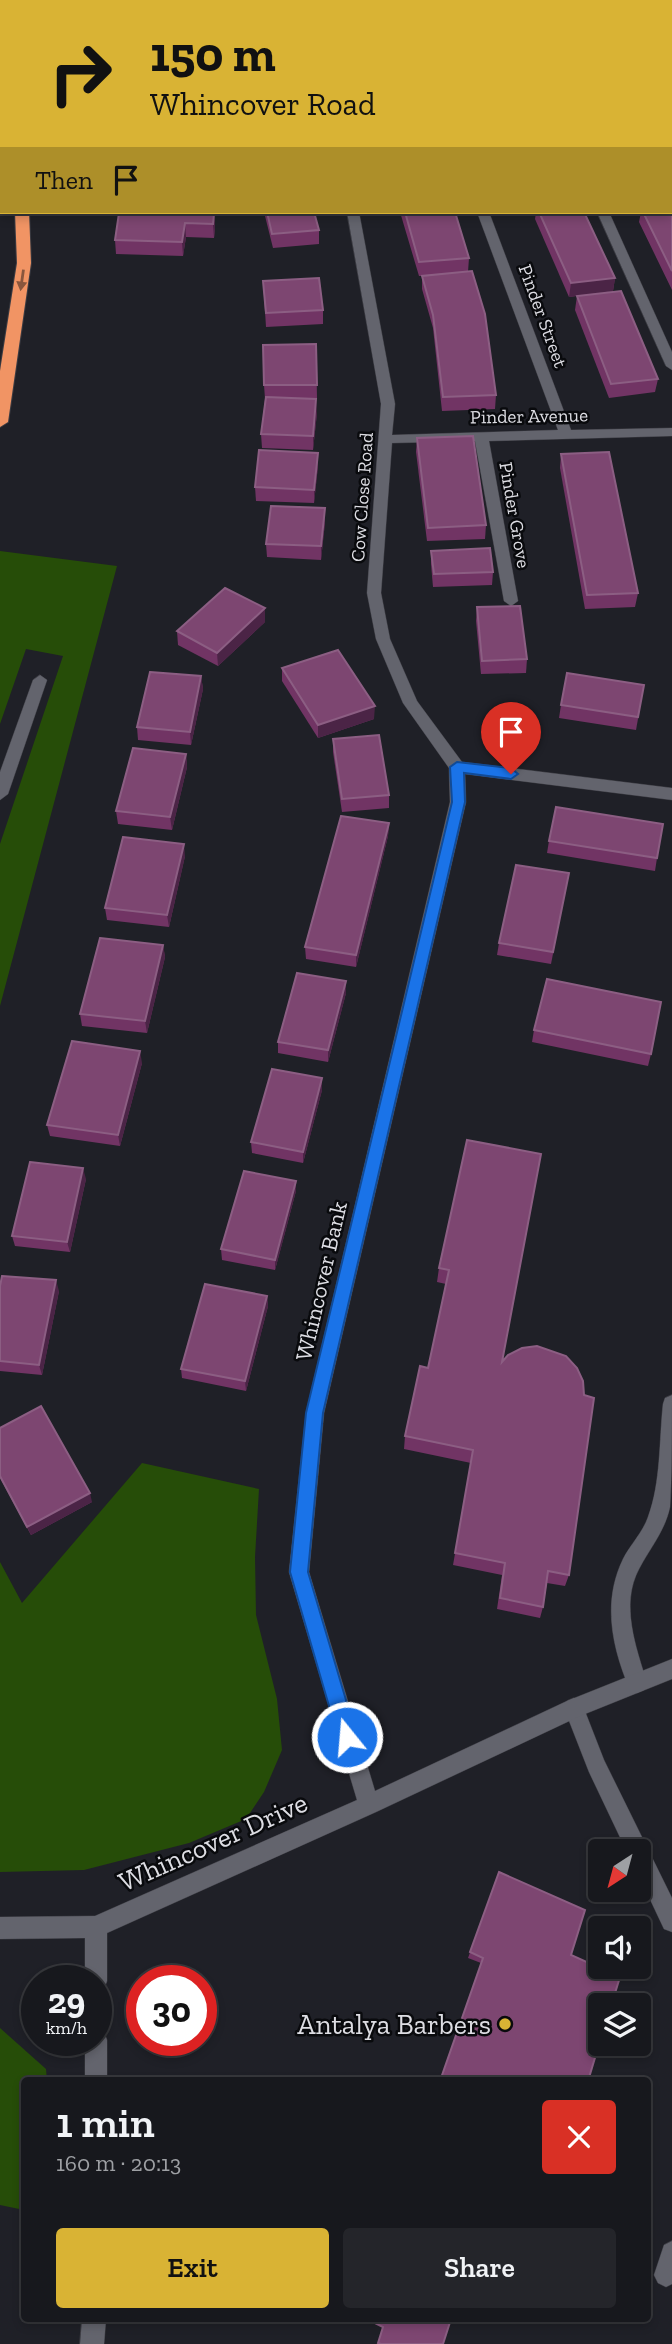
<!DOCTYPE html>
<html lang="en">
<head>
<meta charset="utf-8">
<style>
	:root { --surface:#17181d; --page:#24252a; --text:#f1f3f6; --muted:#9ea0a4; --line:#36373b; --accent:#d9b334 }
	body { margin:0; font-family:"Zilla Slab",serif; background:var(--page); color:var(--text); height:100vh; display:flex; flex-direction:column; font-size:26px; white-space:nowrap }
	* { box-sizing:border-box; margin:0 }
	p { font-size:23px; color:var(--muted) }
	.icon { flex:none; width:38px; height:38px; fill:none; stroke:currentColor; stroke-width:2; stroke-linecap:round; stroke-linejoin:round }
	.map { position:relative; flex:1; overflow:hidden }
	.drawer { position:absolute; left:21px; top:2077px; width:630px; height:245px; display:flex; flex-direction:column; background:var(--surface); border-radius:7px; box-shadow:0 4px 10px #0003,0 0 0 2px var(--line) }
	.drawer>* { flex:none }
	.top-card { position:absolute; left:0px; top:0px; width:672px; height:214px; box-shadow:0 4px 10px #0003,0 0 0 2px var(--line); background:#d9b334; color:#111; overflow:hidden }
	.needle { width:46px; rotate:216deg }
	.fabs { position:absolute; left:588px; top:1839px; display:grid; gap:14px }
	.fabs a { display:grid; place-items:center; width:63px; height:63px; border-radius:7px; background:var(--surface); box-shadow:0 4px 10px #0003,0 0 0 2px var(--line); font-size:35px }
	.speed { position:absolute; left:21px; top:1965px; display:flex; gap:14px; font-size:35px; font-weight:700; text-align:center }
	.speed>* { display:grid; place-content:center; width:91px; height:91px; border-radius:50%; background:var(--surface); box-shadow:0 4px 10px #0003,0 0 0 2px var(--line); line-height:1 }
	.speed small { font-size:18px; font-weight:400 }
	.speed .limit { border:10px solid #d22; background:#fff; color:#111 }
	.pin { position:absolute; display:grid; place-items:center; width:60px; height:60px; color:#fff; margin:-72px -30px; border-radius:50% 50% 50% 0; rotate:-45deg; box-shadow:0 0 7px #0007 }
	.pin .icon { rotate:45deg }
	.me { position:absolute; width:77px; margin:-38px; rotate:343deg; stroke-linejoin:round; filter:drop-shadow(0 0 5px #0008) }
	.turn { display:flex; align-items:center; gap:24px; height:147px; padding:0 35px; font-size:32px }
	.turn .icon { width:91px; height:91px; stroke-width:2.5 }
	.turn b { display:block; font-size:49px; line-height:60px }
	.then { display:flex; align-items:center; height:66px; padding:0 35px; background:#0003; gap:14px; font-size:26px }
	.round { display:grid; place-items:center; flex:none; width:74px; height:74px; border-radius:7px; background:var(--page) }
	.head { display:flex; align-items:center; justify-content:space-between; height:119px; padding:0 35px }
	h1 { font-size:42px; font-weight:600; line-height:52px }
	.button { display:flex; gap:14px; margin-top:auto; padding:14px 35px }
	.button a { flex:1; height:80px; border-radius:7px; background:var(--accent); color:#111; font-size:28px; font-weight:600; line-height:80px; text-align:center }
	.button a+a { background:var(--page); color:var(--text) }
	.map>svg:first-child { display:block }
</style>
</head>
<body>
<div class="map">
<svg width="672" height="2344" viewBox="0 0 672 2344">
	<rect width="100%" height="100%" fill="#1f2027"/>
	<g fill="#264d08">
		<path d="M 0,551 L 117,566 L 0,1006 L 0,844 L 63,656 L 26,649 L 0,724 Z"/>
		<path d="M 142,1463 L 259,1489 L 255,1557 L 256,1615 L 277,1699 L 282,1750 L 264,1792 L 246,1819 L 189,1843 L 84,1870 L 0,1872 L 0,1562 L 22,1603 Z"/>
		<path d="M 0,2028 L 46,2069 L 47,2081 L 24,2081 L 24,2210 L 0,2205 Z"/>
	</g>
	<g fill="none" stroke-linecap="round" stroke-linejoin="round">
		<defs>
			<g id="lane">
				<path d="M 597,212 L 609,212 L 672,352 L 672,370 L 666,366 Z"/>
				<path d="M 672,1395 C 672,1428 672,1477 670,1507 C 665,1531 650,1548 639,1569 C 620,1605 636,1647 647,1683 L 644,1690 L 637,1693 L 630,1690 C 612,1648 602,1602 623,1559 C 630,1545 643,1532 648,1517 C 661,1482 659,1441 663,1404 L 665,1398 Z"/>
				<path d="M 574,1698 L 581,1701 L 604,1760 L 672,1898 L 672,1932 L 664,1929 L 639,1876 L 639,1852 L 627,1852 L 589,1772 L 564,1708 L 567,1701 Z"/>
				<path d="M 672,2241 L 672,2284 L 666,2287 L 658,2283 L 654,2275 L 664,2245 Z"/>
			</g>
			<g id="street">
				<rect x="294" y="0" width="10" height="2"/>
				<rect x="670" y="19" width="2" height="6"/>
				<rect x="670" y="86" width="2" height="6"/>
				<rect x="670" y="103" width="2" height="10"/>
				<path d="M 347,212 L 359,212 L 395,404 L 392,435 L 558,430 L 477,212 L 489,212 L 571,430 L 672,428 L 672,436 L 489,441 L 518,601 L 511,606 L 504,601 L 475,441 L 392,443 L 381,593 L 390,639 L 417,701 L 462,762 L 672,788 L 672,800 L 465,774 L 466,802 L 324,1413 L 309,1572 L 375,1791 L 567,1701 L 672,1659 L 672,1679 L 580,1716 L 376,1812 L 107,1933 L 107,1981 L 104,1989 L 96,1992 L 96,1981 L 85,1981 L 85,1938 L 0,1939 L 0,1917 L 95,1916 L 357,1800 L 289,1572 L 306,1413 L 450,802 L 449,768 L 403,703 L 376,639 L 367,593 L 381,404 Z"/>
				<path d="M 40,675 L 47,680 L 8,794 L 0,800 L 0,772 L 33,680 Z"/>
				<path d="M 96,2029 L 104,2032 L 107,2040 L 107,2081 L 85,2081 L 85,2040 L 96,2040 Z"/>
				<path d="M 82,2319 L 106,2319 L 104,2344 L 80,2344 Z"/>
			</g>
			<g id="highway">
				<rect x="0" y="81" width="2" height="13"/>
				<path d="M 15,212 L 29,212 L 31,263 L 8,422 L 0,427 L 0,371 L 17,263 Z"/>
			</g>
		</defs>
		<use href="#lane" stroke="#3c3c43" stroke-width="1"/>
		<use href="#street" stroke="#3c3c43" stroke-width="1"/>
		<use href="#highway" stroke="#3c3c43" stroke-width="2"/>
		<use href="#lane" fill="#63646d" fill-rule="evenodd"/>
		<use href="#street" fill="#63646d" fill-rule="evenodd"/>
		<use href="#highway" fill="#f19464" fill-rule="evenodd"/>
	</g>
	<g fill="#713464">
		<rect x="442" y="0" width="115" height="2"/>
		<path d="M 590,0 L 636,0 L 619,2 L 591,2 Z"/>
		<rect x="670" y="28" width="2" height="38"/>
		<path d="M 670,147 L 672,150 L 672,177 L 670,178 Z"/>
		<path d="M 672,204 L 672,290 L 639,222 L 641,212 L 670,212 Z"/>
		<path d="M 264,212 L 314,212 L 319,230 L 319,244 L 273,248 Z"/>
		<path d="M 400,212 L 455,212 L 469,258 L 468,272 L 496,395 L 495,409 L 442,411 L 433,328 L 422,289 L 422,276 L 419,276 Z"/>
		<path d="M 536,212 L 584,212 L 615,278 L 613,291 L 569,297 L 535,219 Z"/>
		<path d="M 214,214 L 215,228 L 214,238 L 186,237 L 183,256 L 116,254 L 115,240 Z"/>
		<path d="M 263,281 L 323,310 L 323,324 L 266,327 Z"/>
		<path d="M 577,296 L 658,379 L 655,392 L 609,398 L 575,310 Z"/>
		<path d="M 316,344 L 317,398 L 296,399 L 317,413 L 313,450 L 262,448 L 261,434 L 265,399 L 264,385 Z"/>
		<path d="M 417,438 L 486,525 L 485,539 L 427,541 L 416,452 Z"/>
		<path d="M 561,454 L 638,593 L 635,607 L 585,609 L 560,468 Z"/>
		<path d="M 318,466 L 314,503 L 256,501 L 255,487 Z"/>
		<path d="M 325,522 L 321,560 L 267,557 L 266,544 Z"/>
		<path d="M 431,551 L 493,572 L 492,585 L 433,587 L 431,564 Z"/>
		<path d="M 477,607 L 527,659 L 526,673 L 481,674 L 476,621 Z"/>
		<path d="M 265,622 L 218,666 L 178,645 L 177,631 Z"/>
		<path d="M 282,668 L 374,719 L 318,738 L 282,681 Z"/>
		<path d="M 201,676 L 203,689 L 191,745 L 138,740 L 137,727 Z"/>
		<path d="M 644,685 L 636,730 L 559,718 L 561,705 Z"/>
		<path d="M 333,739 L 389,795 L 389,808 L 342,812 L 333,752 Z"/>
		<path d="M 186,754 L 187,767 L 172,830 L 118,824 L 116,811 Z"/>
		<path d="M 389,823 L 388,836 L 356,967 L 306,959 L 305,947 Z"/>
		<path d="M 549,841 L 657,858 L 655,871 L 547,853 Z"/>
		<path d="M 185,856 L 169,927 L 107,920 L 105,908 Z"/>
		<path d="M 569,873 L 551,964 L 497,955 L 499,943 Z"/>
		<path d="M 163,945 L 165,957 L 147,1033 L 82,1026 L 80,1014 Z"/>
		<path d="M 346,993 L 328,1062 L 278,1053 L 278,1042 Z"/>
		<path d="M 534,1030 L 651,1054 L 648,1066 L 532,1042 Z"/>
		<path d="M 142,1063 L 120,1146 L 50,1136 L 47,1125 Z"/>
		<path d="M 322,1078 L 322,1090 L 303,1163 L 252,1153 L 251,1142 Z"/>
		<path d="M 467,1140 L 502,1362 L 569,1575 L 565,1586 L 547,1583 L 543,1607 L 540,1618 L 497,1609 L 502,1575 L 453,1565 L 471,1463 L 404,1449 L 405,1436 L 428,1368 L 446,1284 L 437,1282 L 439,1268 Z"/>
		<path d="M 86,1179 L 70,1252 L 15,1246 L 12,1236 Z"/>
		<path d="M 296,1181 L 296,1191 L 275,1270 L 222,1260 L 221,1249 Z"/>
		<path d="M 0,1286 L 59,1291 L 42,1375 L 0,1371 Z"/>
		<path d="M 267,1296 L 268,1306 L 246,1391 L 182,1378 L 181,1369 Z"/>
		<path d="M 0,1428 L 92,1502 L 31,1535 L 0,1478 Z"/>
		<path d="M 499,1872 L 571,1955 L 588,2081 L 440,2081 L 481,1963 L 468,1958 Z"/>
	</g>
	<g fill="#4b2446">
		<path d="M 214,214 L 215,228 L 214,238 L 213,224 Z"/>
		<path d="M 185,223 L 186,237 L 183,256 L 182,242 Z"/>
		<path d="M 615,278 L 613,291 L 569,297 L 571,283 Z"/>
		<path d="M 316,399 L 317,413 L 313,450 L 313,436 Z"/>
		<path d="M 318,453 L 318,466 L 314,503 L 314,490 Z"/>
		<path d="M 325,508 L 325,522 L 321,560 L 321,546 Z"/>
		<path d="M 265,608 L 265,622 L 218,666 L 217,653 Z"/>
		<path d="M 201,676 L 203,689 L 191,745 L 190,732 Z"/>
		<path d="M 375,706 L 374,719 L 318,738 L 318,725 Z"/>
		<path d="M 186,754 L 187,767 L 172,830 L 170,817 Z"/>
		<path d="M 389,823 L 388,836 L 356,967 L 356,955 Z"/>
		<path d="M 184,844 L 185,856 L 169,927 L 167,915 Z"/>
		<path d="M 163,945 L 165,957 L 147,1033 L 145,1021 Z"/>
		<path d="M 346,981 L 346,993 L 328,1062 L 328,1050 Z"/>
		<path d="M 140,1051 L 142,1063 L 120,1146 L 118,1135 Z"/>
		<path d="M 322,1078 L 322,1090 L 303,1163 L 303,1152 Z"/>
		<path d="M 83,1168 L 86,1179 L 70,1252 L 67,1242 Z"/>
		<path d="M 296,1181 L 296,1191 L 275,1270 L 275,1260 Z"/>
		<path d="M 56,1280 L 59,1291 L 42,1375 L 39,1365 Z"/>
		<path d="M 267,1296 L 268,1306 L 246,1391 L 245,1381 Z"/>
		<path d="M 90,1493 L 92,1502 L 31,1535 L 27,1527 Z"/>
	</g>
	<g fill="#7d4671" stroke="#8c5e83" stroke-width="2">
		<path d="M 47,0 L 157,0 L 158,2 L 37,1 Z"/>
		<path d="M 211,0 L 259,0 L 260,2 L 212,2 Z"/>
		<path d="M 326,0 L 425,0 L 426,2 L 327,2 Z"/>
		<path d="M 448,0 L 486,0 L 468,2 L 449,2 Z"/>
		<rect x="670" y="28" width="2" height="24"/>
		<path d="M 670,147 L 672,150 L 672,164 L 670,164 Z"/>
		<path d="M 670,204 L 672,204 L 672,271 L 643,212 L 670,212 Z"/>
		<path d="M 267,212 L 314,212 L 319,230 L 272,234 Z"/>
		<path d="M 405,212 L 455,212 L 469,258 L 419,262 Z"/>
		<path d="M 539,212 L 584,212 L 615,278 L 571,283 Z"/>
		<path d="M 119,213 L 214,214 L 213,224 L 185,223 L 182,242 L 115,240 Z"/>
		<path d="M 472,271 L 485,314 L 496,395 L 443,397 L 433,315 L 422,276 Z"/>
		<path d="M 319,278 L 323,310 L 266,313 L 263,281 Z"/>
		<path d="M 621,291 L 658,379 L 611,384 L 577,296 Z"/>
		<path d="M 316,344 L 317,385 L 264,385 L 263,345 Z"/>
		<path d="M 266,397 L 316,399 L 313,436 L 261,434 Z"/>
		<path d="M 473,436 L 486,525 L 428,528 L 417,438 Z"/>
		<path d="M 259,450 L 318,453 L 314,490 L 255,487 Z"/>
		<path d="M 609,452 L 638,593 L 587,595 L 561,454 Z"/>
		<path d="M 271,506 L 325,508 L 321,546 L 266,544 Z"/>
		<path d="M 490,548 L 493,572 L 434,574 L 431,551 Z"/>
		<path d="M 225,588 L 265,608 L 217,653 L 177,631 Z"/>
		<path d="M 520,606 L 527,659 L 482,661 L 477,607 Z"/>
		<path d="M 338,650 L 375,706 L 318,725 L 282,668 Z"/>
		<path d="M 150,672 L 201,676 L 190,732 L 137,727 Z"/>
		<path d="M 567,673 L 644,685 L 638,717 L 561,705 Z"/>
		<path d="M 379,735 L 389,795 L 342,799 L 333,739 Z"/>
		<path d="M 133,748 L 186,754 L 170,817 L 116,811 Z"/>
		<path d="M 556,807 L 663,824 L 657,858 L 549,841 Z"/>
		<path d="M 341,816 L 389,823 L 356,955 L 305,947 Z"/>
		<path d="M 123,837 L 184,844 L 167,915 L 105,908 Z"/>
		<path d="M 516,865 L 569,873 L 553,952 L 499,943 Z"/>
		<path d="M 100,938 L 163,945 L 145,1021 L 80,1014 Z"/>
		<path d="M 297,973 L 346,981 L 328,1050 L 278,1042 Z"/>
		<path d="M 547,979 L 661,1002 L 651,1054 L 534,1030 Z"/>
		<path d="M 72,1041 L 140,1051 L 118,1135 L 47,1125 Z"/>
		<path d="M 272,1069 L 322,1078 L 303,1152 L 251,1142 Z"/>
		<path d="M 467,1140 L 541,1154 L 502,1362 L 508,1355 L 522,1348 L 537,1346 L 566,1356 L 577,1368 L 583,1381 L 584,1395 L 594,1398 L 569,1575 L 548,1571 L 543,1607 L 500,1598 L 505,1563 L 455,1553 L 473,1450 L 405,1436 L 420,1366 L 428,1368 L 449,1270 L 439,1268 Z"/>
		<path d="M 30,1162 L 83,1168 L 67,1242 L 12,1236 Z"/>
		<path d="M 244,1171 L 296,1181 L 275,1260 L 221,1249 Z"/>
		<path d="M 2,1276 L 56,1280 L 39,1365 L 0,1361 L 0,1286 Z"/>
		<path d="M 205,1284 L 267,1296 L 245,1381 L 181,1369 Z"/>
		<path d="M 41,1406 L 90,1493 L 27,1527 L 0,1476 L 0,1428 Z"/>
		<path d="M 499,1872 L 585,1910 L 571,1955 L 620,1977 L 611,2006 L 600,2006 L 600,2041 L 588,2081 L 440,2081 L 483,1958 L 470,1952 Z"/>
		<path d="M 367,2319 L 451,2319 L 443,2344 L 381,2344 L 378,2343 L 383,2327 Z"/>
	</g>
	<defs><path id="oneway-solid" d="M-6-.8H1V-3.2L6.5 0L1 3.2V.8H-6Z" transform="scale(1.75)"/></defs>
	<use fill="#89563d" href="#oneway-solid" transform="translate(22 280) rotate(98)"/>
	<path fill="#1a73e8" stroke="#114b97" stroke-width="2" d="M 457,762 L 511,768 L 518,774 L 511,779 L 464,773 L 465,802 L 323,1413 L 308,1572 L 357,1737 L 354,1744 L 347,1747 L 341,1744 L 338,1737 L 290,1572 L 306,1413 L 452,802 L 450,767 Z"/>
	<circle fill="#d9b334" stroke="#090a0d" stroke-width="2.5" cx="505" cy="2024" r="7"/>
	<g text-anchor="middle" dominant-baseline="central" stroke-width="5" stroke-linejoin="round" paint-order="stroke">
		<g font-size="19" fill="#dddde3" stroke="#090a0d">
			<text transform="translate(543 316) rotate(70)">Pinder Street</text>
			<text transform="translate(529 416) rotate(-1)">Pinder Avenue</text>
			<text transform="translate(362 497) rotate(-86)">Cow Close Road</text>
			<text transform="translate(515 515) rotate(80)">Pinder Grove</text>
		</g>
		<g font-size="23" fill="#dddde3" stroke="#090a0d">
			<text transform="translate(321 1281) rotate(-77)">Whincover Bank</text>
		</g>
		<g font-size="28" fill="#dddde3" stroke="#090a0d">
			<text transform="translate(213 1842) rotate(-24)">Whincover Drive</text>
		</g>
		<g font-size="28" fill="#dddde3" stroke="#090a0d" text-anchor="end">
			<text x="491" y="2024">Antalya Barbers</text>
		</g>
	</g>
</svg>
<div class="fabs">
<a><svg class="needle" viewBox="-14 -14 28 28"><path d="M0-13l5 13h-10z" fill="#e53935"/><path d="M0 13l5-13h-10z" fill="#9ea0a4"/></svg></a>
<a><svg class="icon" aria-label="sound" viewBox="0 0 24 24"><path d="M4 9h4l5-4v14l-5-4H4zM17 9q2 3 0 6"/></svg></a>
<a><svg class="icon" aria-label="layers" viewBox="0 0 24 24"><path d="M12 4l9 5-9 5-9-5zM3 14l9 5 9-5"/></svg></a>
</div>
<div class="speed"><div>29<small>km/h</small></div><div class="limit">30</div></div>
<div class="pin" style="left:511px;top:774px;background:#d93025"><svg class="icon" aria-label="arrive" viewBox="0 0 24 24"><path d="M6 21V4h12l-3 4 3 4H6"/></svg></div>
<svg class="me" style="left:347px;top:1737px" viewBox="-20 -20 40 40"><circle r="17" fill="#1a73e8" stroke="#fff" stroke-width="3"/><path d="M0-11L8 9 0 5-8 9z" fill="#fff"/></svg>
<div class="top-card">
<div class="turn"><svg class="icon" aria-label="right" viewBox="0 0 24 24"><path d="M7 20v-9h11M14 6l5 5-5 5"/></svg><div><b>150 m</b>Whincover Road</div></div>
<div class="then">Then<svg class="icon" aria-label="arrive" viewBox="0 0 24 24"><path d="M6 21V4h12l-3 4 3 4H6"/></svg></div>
</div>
<section class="drawer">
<div class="head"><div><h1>1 min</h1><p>160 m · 20:13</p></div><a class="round" style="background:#d93025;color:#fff"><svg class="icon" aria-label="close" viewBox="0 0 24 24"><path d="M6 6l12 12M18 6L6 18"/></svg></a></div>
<div class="button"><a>Exit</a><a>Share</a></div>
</section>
</div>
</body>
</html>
